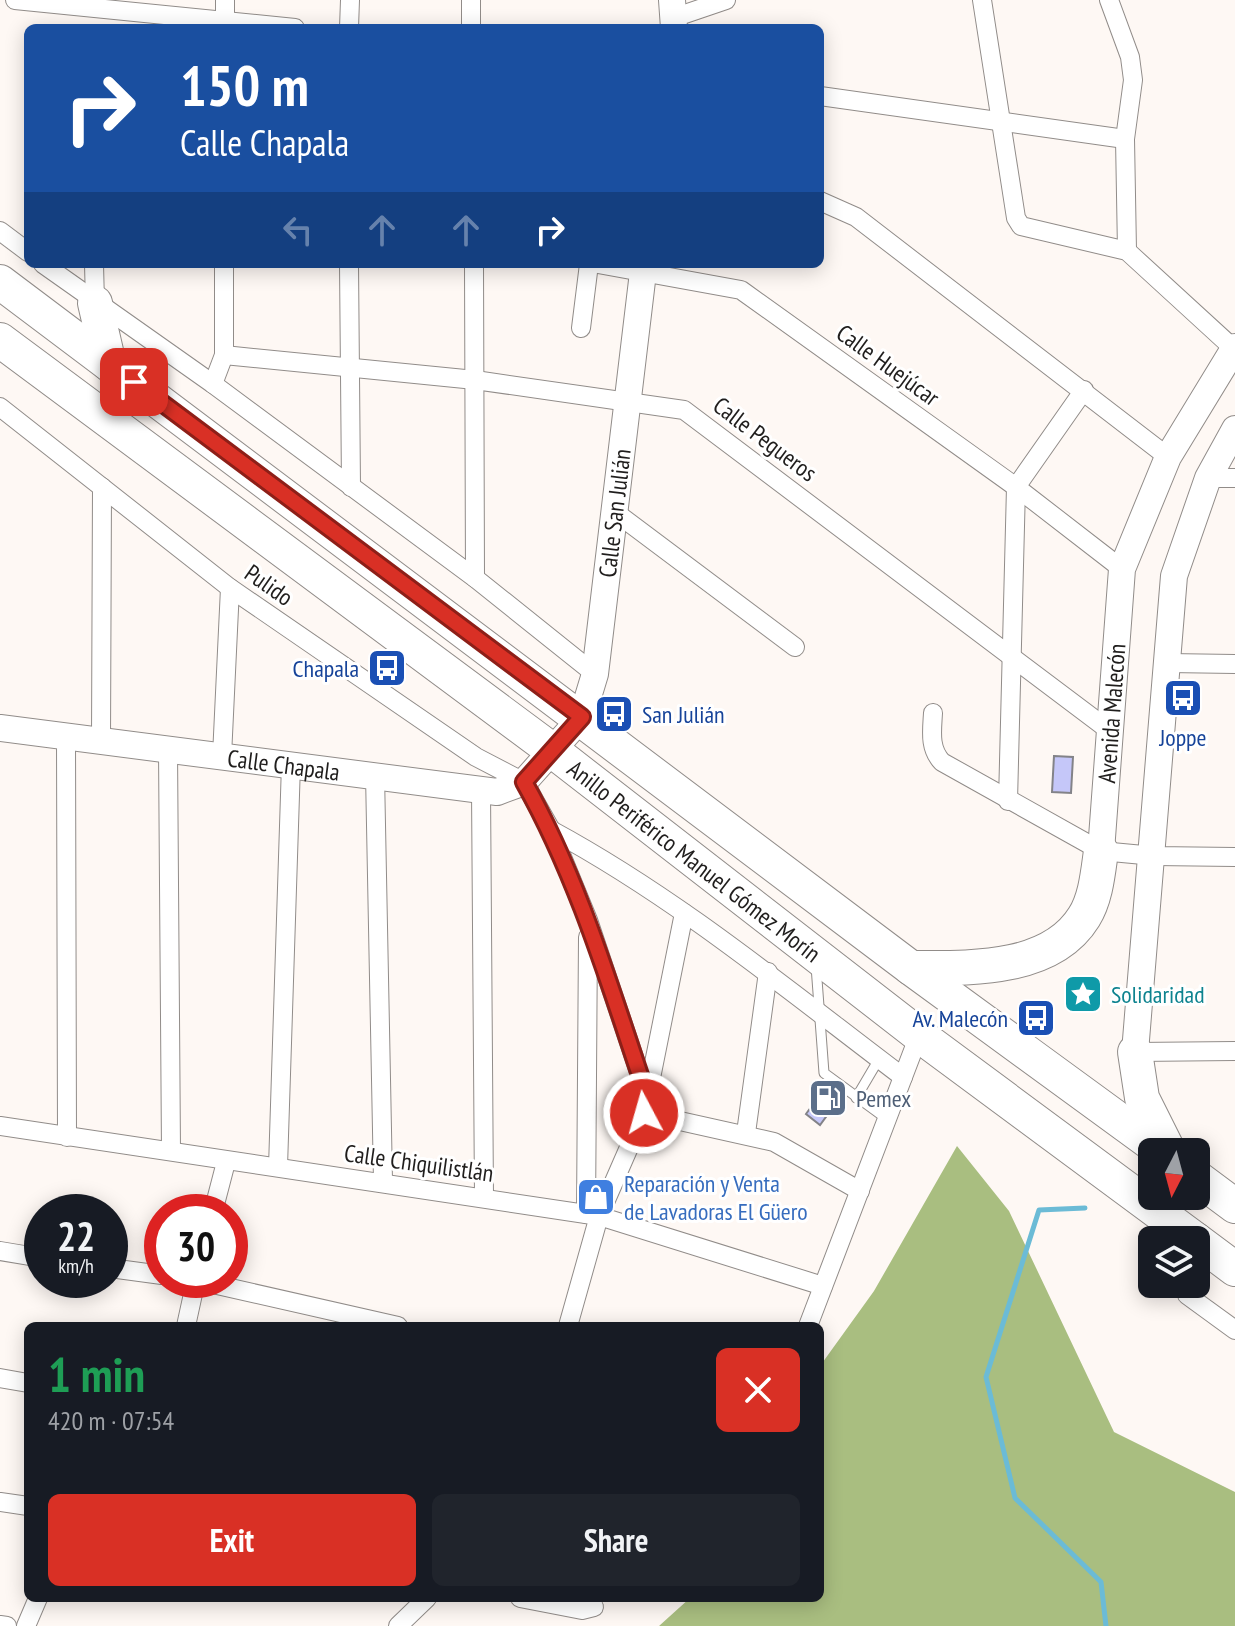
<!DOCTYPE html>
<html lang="en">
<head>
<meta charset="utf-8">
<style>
	:root { --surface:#171b24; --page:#20242c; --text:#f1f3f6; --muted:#9ea1a6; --accent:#d93025 }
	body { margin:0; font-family:"PT Sans Narrow",sans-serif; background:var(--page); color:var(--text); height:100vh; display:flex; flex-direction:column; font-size:30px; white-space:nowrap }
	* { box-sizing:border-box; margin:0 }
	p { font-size:26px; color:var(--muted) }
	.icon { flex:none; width:44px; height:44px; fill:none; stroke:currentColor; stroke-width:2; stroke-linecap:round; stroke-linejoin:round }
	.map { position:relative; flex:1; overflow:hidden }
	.side { position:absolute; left:24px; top:1322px; width:800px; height:280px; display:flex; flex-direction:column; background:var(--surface); border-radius:12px; box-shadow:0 4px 20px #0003 }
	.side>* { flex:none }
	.top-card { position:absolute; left:24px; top:24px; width:800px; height:244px; border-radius:12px; box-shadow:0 4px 20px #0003; background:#1a4fa0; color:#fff; overflow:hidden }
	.needle { width:52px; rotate:186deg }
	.buttons { position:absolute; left:1138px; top:1138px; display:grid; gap:16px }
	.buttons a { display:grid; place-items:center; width:72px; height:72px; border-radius:12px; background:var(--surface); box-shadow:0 4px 20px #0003; font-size:40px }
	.speed { position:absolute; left:24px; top:1194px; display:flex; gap:16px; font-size:40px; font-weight:700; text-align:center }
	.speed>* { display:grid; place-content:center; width:104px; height:104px; border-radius:50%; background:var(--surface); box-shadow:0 4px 20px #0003; line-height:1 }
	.speed small { font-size:20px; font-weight:400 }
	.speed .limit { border:12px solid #d22; background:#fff; color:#111 }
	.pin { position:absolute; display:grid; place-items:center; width:68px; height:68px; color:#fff; margin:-34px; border-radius:16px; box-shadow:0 4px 12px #0006 }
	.me { position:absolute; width:88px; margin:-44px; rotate:354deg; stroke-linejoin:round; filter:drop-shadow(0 0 6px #0008) }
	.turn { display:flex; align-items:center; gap:28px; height:168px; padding:0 24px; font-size:36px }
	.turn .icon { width:104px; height:104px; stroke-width:2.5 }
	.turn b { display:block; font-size:56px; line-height:68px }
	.lanes { display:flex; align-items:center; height:76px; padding:0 24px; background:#0003; justify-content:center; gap:40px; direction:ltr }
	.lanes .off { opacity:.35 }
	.round { display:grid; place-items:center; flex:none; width:84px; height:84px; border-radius:12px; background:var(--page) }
	.summary { display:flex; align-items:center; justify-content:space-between; height:136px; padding:0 24px }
	h1 { font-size:48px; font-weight:800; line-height:60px; color:#1e9e55 }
	.button { display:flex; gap:16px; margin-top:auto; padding:16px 24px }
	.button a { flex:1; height:92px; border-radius:12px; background:var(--accent); color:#fff; font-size:32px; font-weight:800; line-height:92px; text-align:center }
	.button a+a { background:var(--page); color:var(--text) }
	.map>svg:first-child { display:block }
</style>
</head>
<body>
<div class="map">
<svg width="1235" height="1626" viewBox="0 0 1235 1626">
	<rect width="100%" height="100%" fill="#fef8f4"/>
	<path fill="#a9be80" d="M 957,1146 L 1009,1211 L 1114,1432 L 1235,1492 L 1235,1626 L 659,1626 L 690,1598 L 820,1598 L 820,1366 L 874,1291 Z"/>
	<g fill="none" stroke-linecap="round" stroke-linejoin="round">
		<path stroke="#6bbbd6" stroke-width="5" d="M 1085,1208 L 1039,1210 L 986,1377 L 1015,1498 L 1101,1582 L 1106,1626"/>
	</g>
	<g fill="#c5c7f9" stroke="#838388" stroke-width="2">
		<path d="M 1054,756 L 1073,757 L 1071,793 L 1052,792 Z"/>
		<path d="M 827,1085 L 842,1095 L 820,1125 L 806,1114 Z"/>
	</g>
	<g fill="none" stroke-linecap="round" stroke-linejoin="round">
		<defs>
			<g id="lane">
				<path d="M 816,966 L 824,1073 L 887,1119"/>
				<path d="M 856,1098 L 879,1059"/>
			</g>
			<g id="street">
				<path d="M 15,0 L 295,28"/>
				<path d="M 471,0 L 471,28"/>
				<path d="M 982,0 L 1016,218 L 1021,226 L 1127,251 L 1234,349"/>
				<path d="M 1109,0 L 1130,57 L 1133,80 L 1125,139 L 1127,251"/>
				<path d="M 676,17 L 726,0"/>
				<path d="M 225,28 L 225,0"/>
				<path d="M 349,28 L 350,0"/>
				<path d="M 820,96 L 1125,139"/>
				<path d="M 820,201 L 856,217 L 1168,457"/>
				<path d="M 0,231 L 28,252"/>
				<path d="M 43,264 L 213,384 L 475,578 L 595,674"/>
				<path d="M 94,264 L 95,303"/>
				<path d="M 349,264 L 351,487"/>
				<path d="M 474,264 L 475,578"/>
				<path d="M 598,264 L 741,290 L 1016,487 L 1122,569"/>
				<path d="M 581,328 L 589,264"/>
				<path d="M 224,355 L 475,380 L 684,410 L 1110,731"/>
				<path d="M 213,384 L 224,355 L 224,264"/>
				<path d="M 0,407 L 230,588 L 476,757 L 524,782 L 551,830 L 588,920 L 646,1093"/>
				<path d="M 1208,478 L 1235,478"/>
				<path d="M 615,512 L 795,647"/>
				<path d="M 1168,663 L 1235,664"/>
				<path d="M 933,713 C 932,731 929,748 942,762 L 1101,851 L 1154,856 L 1235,857"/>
				<path d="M 66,736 L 67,1137"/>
				<path d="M 101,741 L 102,487"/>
				<path d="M 168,749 L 171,1151"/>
				<path d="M 222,756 L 230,588"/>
				<path d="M 375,774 L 383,1181"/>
				<path d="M 481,790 L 484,1197"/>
				<path d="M 1008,801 L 1016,487 L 1084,390"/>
				<path d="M 551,830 C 677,898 789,991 903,1077"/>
				<path d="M 1135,1052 L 1235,1051"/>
				<path d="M 644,1113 L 774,1142 L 860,1191"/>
				<path d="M 0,1126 L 599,1216 L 823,1286"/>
				<path d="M 746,1133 L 768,972"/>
				<path d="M 278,1167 L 291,764"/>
				<path d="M 213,1212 L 226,1162"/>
				<path d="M 586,1214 L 588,937"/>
				<path d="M 0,1251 L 42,1258"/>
				<path d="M 110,1268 L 162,1275"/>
				<path d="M 195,1280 L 398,1326"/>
				<path d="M 1187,1295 L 1235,1330"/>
				<path d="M 186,1326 L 196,1280"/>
				<path d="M 568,1326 L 599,1216 L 644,1113 L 684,913"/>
				<path d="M 808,1326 L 919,1035"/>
				<path d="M 0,1378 L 28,1383"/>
				<path d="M 0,1502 L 28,1506"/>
				<path d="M 520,1598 L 582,1610 L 594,1607"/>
				<path d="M 0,1625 L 7,1626"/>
				<path d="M 26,1626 L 38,1598"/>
				<path d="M 398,1626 L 427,1598"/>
			</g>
			<g id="secondary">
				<path d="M 672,0 L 674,28"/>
				<path id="s1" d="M 0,728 L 497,792 L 524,782 L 582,717 L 595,674 L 644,264"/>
				<path id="s2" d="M 1101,851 L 1122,569 L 1168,457 L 1235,347"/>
				<path d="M 1135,1052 L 1174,576 L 1208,478 L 1235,429"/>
			</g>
			<g id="highway">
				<path d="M 0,282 L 911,968 L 1163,1152"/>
				<path d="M 95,303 L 109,364"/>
				<path id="s3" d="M 0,340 L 553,751 L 919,1035 L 1196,1240"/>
				<path d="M 911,968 C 967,968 1050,972 1084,917 C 1096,898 1098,872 1101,851"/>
				<path d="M 1135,1052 L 1142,1098 L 1169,1152"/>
				<path d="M 1196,1177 L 1235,1206"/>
				<path d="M 1196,1240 L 1235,1269"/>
			</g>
		</defs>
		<use href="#lane" stroke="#918c89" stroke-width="11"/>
		<use href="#street" stroke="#918c89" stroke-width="20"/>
		<use href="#secondary" stroke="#918c89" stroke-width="28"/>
		<use href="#highway" stroke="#918c89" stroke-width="36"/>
		<use href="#lane" stroke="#fff" stroke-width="9"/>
		<use href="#street" stroke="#fff" stroke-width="18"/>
		<use href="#secondary" stroke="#fff" stroke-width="26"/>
		<use href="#highway" stroke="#fff" stroke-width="34"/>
	</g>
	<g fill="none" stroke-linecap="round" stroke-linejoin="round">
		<defs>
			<path id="route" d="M 134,382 L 582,717 L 524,782 C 579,880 610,987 646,1093 L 644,1113"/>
		</defs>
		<use href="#route" stroke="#8d1f18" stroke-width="20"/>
		<use href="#route" stroke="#d93025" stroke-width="14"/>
	</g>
	<defs>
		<symbol id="bus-square" viewBox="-11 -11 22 22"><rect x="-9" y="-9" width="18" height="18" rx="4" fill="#1a4fb4" stroke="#fff"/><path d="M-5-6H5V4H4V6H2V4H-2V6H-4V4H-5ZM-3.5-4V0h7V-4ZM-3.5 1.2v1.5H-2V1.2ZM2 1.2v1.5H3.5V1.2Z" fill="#fff"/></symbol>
		<symbol id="sight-square" viewBox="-11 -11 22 22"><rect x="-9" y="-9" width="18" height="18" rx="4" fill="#0f9aa8" stroke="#fff"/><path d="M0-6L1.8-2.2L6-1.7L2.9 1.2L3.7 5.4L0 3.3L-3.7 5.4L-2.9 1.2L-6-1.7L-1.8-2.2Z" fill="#fff"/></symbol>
		<symbol id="fuel-square" viewBox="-11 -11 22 22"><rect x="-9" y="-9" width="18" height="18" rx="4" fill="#5c6f8a" stroke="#fff"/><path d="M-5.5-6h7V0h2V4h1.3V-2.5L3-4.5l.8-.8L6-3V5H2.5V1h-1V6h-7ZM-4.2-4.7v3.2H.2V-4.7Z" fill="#fff"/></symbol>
		<symbol id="shop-square" viewBox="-11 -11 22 22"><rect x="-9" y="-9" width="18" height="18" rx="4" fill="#3f7fe0" stroke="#fff"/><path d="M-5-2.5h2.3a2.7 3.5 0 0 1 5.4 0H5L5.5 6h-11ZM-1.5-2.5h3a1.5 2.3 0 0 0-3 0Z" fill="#fff"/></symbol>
	</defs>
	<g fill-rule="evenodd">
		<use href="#bus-square" x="365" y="646" width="44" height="44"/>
		<use href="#bus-square" x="1161" y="676" width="44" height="44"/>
		<use href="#bus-square" x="592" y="692" width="44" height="44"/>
		<use href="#sight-square" x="1061" y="972" width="44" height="44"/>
		<use href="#bus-square" x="1014" y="996" width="44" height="44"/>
		<use href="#fuel-square" x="806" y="1076" width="44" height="44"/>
		<use href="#shop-square" x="574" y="1175" width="44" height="44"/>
	</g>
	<g text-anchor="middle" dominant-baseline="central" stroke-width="6" stroke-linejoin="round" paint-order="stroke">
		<g font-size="24" fill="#201e1d" stroke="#fff">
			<text transform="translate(888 365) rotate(36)">Calle Huejúcar</text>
			<text transform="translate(765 439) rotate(37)">Calle Pegueros</text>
			<text stroke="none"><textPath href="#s1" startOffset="824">Calle San Julián</textPath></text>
			<text transform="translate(269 585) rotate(35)">Pulido</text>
			<text stroke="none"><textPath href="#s2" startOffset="138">Avenida Malecón</textPath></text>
			<text stroke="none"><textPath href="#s1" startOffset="286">Calle Chapala</textPath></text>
			<text stroke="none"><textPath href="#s3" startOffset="868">Anillo Periférico Manuel Gómez Morín</textPath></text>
			<text transform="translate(419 1163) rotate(8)">Calle Chiquilistlán</text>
		</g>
		<g font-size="24" fill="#164399" stroke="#fff" text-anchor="end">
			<text x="359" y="668">Chapala</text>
			<text x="642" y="714" text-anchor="start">San Julián</text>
			<text x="1183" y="737" text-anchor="middle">Joppe</text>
			<text x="1008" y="1018">Av. Malecón</text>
		</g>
		<g font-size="24" fill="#0d838f" stroke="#fff" text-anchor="start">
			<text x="1111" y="994">Solidaridad</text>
		</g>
		<g font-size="24" fill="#4e5e75" stroke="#fff" text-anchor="start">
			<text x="856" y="1098">Pemex</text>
		</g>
		<g font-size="24" fill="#366cbe" stroke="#fff" text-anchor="start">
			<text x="624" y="1183">Reparación y Venta<tspan x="624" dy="28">de Lavadoras El Güero</tspan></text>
		</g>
	</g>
</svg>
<div class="buttons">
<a><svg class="needle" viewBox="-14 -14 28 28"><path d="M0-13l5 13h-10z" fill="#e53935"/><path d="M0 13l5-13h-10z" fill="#9ea1a6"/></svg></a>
<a><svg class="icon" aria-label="layers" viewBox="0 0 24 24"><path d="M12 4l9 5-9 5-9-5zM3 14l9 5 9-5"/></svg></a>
</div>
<div class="speed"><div>22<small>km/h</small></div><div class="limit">30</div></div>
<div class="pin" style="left:134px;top:382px;background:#d93025"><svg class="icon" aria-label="arrive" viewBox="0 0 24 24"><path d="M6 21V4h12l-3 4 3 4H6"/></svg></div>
<svg class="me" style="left:644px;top:1113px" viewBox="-20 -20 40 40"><circle r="17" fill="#d93025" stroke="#fff" stroke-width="3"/><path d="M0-11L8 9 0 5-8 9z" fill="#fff"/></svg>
<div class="top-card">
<div class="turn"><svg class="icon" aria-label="right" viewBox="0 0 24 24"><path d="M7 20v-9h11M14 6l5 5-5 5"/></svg><div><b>150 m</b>Calle Chapala</div></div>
<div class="lanes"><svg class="icon off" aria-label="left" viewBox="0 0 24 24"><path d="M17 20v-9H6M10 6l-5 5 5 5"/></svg><svg class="icon off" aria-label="ahead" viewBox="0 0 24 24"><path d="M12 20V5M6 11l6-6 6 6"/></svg><svg class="icon off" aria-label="ahead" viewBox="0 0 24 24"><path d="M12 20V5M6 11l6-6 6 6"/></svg><svg class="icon" aria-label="right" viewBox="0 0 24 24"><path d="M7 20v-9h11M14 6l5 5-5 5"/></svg></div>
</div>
<section class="side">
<div class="summary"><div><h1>1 min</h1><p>420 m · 07:54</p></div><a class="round" style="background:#d93025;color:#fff"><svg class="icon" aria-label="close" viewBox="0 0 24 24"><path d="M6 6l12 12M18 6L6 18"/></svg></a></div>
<div class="button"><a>Exit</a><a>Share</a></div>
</section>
</div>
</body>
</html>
